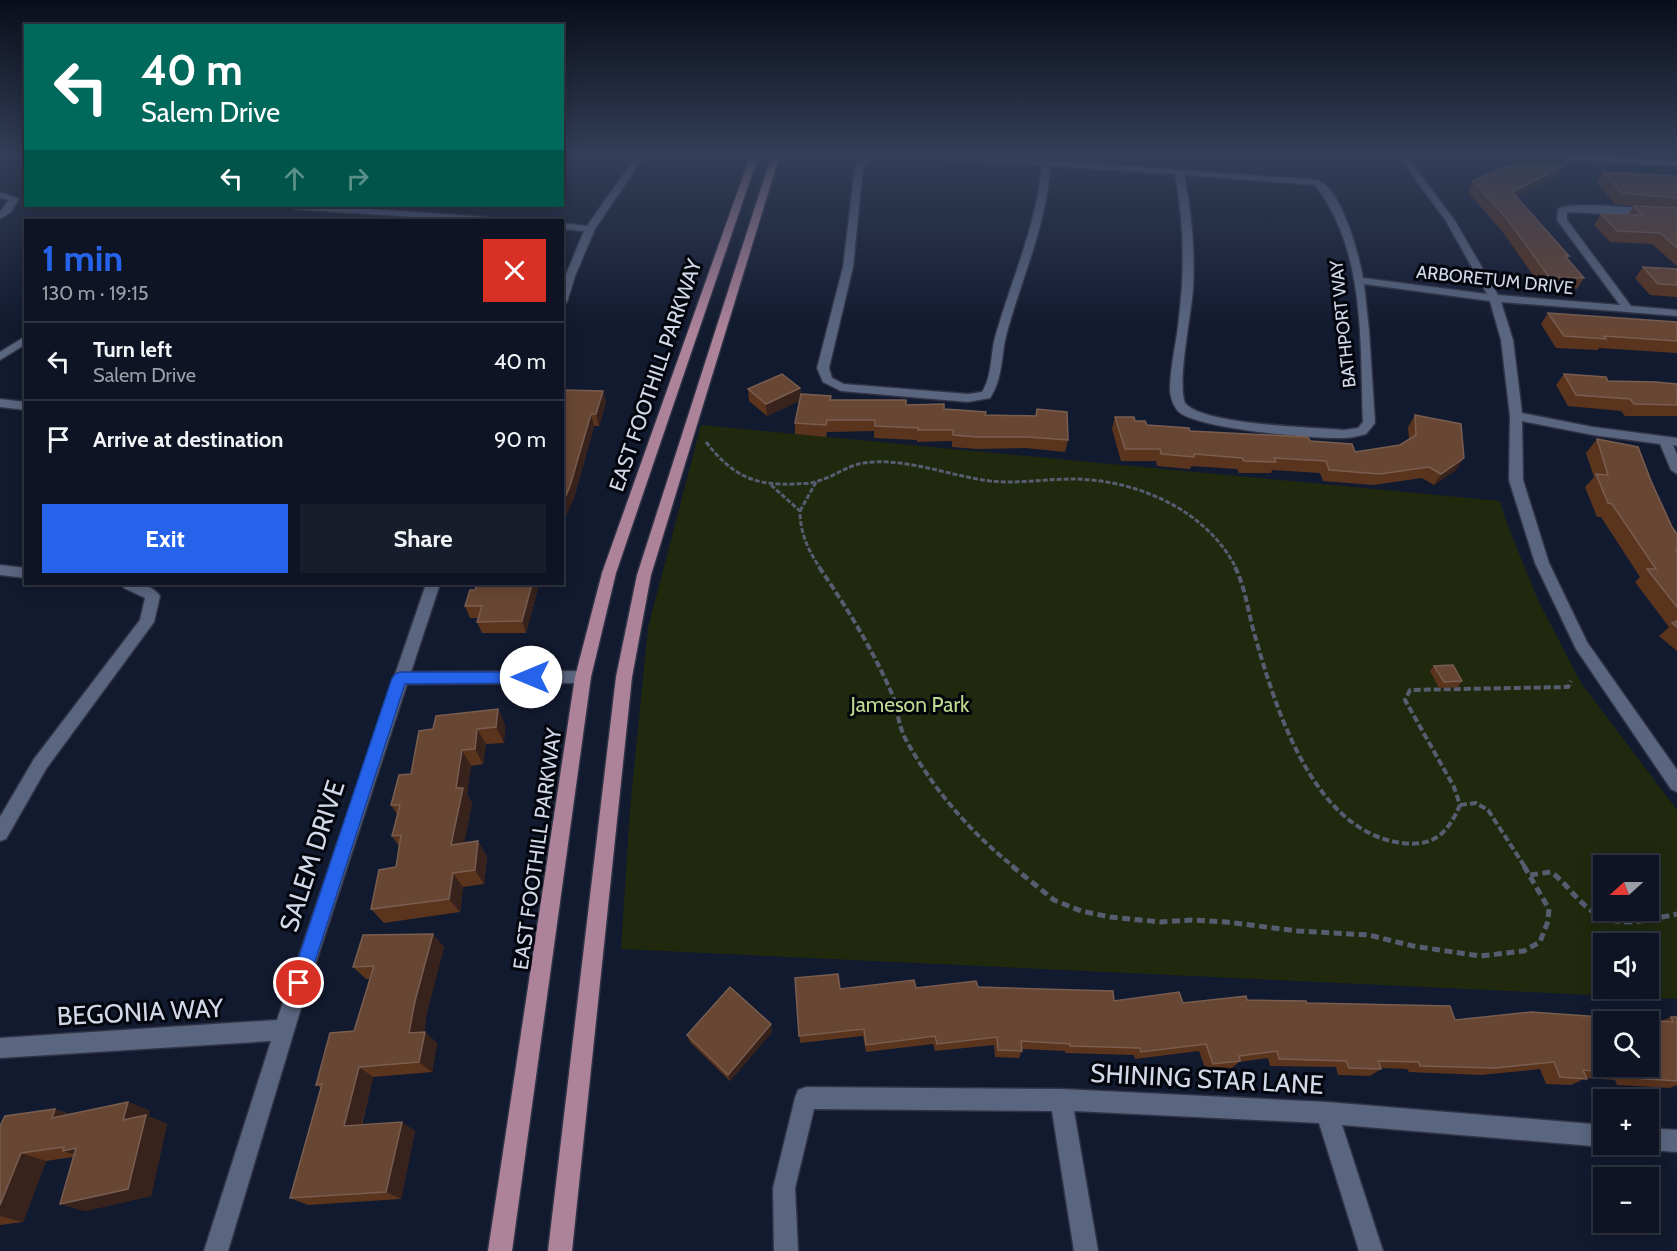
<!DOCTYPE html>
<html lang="en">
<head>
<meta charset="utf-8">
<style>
	:root { --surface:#0e1423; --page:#171d2b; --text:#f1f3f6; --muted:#9b9ea6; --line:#2e3341; --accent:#2563eb }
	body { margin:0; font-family:Cabin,sans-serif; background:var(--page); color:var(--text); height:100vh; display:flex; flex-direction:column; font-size:22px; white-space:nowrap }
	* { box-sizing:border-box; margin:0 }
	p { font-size:20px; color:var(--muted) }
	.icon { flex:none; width:33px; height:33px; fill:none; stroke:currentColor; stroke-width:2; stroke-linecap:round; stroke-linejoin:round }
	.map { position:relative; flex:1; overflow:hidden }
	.panel { position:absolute; left:24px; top:219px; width:540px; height:366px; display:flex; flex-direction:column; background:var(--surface); border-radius:0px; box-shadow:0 3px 15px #0003,0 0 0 2px var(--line) }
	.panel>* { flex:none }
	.banner { position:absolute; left:24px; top:24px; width:540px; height:183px; border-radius:0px; box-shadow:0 3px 15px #0003,0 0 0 2px var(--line); background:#00695c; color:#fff; overflow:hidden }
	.needle { width:39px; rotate:249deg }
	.controls { position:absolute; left:1593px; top:855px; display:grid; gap:12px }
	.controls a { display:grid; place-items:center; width:66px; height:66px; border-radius:0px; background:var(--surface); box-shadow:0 3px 15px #0003,0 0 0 2px var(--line); font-size:30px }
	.pin { position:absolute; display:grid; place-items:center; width:51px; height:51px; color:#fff; margin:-26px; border:3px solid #fff; border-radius:50%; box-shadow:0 2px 6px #0007 }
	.me { position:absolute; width:66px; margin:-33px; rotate:270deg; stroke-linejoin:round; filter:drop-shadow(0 0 4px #0008) }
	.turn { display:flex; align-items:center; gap:21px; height:126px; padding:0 18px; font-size:27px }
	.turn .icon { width:78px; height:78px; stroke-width:2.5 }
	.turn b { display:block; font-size:42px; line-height:51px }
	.lanes { display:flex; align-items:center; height:57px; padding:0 18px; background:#0003; justify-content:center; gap:30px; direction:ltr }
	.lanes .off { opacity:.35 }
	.round { display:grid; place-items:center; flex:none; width:63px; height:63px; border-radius:0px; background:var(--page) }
	.headline { display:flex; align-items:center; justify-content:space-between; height:102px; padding:0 18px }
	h1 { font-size:36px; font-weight:800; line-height:45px; color:var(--accent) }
	.button { display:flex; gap:12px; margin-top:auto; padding:12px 18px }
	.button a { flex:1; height:69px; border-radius:0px; background:var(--accent); color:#fff; font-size:24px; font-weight:800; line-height:69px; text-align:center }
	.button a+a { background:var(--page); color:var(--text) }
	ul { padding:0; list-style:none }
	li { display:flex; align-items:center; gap:18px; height:78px; padding:0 18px; border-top:2px solid var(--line) }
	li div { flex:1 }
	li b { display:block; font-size:22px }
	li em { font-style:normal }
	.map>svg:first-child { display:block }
</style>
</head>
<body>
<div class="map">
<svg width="1677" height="1251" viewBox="0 0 1677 1251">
	<rect width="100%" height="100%" fill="#121a2f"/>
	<path fill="#20290e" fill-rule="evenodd" d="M 701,425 L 1500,501 L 1507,524 L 1538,600 L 1581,683 L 1677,810 L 1677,999 L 621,949 L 630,810 L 648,628 ZM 1604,866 L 1648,866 L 1648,910 L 1604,910 ZM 1604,944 L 1648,944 L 1648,988 L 1604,988 Z"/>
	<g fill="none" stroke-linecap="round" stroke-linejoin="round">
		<defs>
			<g id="minor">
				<path d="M 634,154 L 642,154 L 642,159 L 595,229 L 575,276 L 567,302 L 562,305 L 562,284 L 584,231 L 562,229 L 562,223 L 587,226 L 634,159 Z"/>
				<path d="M 864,154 L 960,154 L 1318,180 C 1343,192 1358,252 1363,278 L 1487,294 L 1446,221 L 1397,154 L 1405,154 L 1455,221 L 1498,295 L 1620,305 L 1557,220 L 1558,209 C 1572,200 1656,210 1677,211 L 1677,217 L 1567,212 L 1567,220 L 1631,306 L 1677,310 L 1677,316 L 1501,302 L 1513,340 L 1522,413 L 1593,427 L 1677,438 L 1677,446 L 1673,445 L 1677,455 L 1677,474 L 1671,470 L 1660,444 L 1593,435 L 1522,421 L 1523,480 L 1549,563 L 1587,642 L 1677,770 L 1677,792 L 1671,789 L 1576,649 L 1535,563 L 1509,480 L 1510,416 L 1501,340 L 1490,301 L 1364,284 L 1369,330 L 1375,423 L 1366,434 C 1359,436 1351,438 1343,438 C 1315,439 1198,429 1179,412 C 1173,406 1171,398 1170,391 C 1170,366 1177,341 1179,317 C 1185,269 1184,222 1175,174 L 1050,166 C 1047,225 1021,279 1006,336 C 1001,357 1003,378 990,398 L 968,402 L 841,391 L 823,382 L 817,368 L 843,267 L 855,168 ZM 871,158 L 929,158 L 1042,165 C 1037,224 1012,278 996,334 C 990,353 993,375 982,392 L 968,394 L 844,384 L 832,378 L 829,368 L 853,267 L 863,168 ZM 1184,175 L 1315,185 C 1366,250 1360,344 1363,422 L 1358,428 L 1344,430 C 1313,427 1202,425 1185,403 C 1177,382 1191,316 1193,289 C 1195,251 1192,213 1184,175 Z"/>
				<path d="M 0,192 L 19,199 L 11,212 L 0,219 L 0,212 L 9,200 L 0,198 Z"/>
				<path d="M 289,206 L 326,206 L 487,217 L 492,220 L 455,220 L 294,209 Z"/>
				<path d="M 26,336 L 26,344 L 0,360 L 0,352 Z"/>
				<path d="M 0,399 L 26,402 L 26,410 L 0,407 Z"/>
				<path d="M 0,565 L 26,568 L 26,578 L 0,575 Z"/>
				<path d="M 122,584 C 135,583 152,584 160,596 L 154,622 L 46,769 L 6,839 L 0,841 L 0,817 L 34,759 L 140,620 L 145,598 L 124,588 Z"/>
				<path d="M 426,584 L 440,584 L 411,672 L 583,671 L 589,673 L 591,677 L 589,681 L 583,683 L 407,684 L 302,1005 L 228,1251 L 204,1251 L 271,1041 L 0,1058 L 0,1038 L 277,1020 Z"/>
				<path d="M 806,1087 L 1062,1089 L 1327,1102 L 1604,1125 L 1604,1144 L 1610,1144 L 1604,1147 L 1342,1125 L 1383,1251 L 1359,1251 L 1319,1123 L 1074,1111 L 1098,1251 L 1074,1251 L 1052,1111 L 814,1109 L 795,1188 L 798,1251 L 774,1251 L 773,1188 L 795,1098 L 798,1090 Z"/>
				<path d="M 1648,1128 L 1677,1130 L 1677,1152 L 1648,1150 L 1640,1147 L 1639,1144 L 1648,1144 Z"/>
			</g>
			<g id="major">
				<path d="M 751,154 L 759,154 L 616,573 L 591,677 L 512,1251 L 488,1251 L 575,677 L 602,573 Z"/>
				<path d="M 772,154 L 780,154 L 651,575 L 632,677 L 572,1251 L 548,1251 L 616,677 L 637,575 Z"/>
				<path d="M 1518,154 L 1564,154 L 1677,160 L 1677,166 L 1522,157 Z"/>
			</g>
		</defs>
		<use href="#minor" stroke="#303345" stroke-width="3"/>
		<use href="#major" stroke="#303345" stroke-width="3"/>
		<g stroke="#565d70" stroke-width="3" stroke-dasharray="5 2" stroke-linecap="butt">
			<path d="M 706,442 C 732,475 753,486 796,484 C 803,483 811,484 818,481 C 839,475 848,463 873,462 C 913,460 951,476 990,481 C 1017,484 1044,479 1072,479 C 1135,479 1206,509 1236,568"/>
			<path d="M 771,485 L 800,511 C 800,533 808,550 820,568"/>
			<path d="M 800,511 L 816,482"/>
		</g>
		<g stroke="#565d70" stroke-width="4" stroke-dasharray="7 3" stroke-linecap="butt">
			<path d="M 819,567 C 847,608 872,648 892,694 C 898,708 897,722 905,738 C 932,788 969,831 1014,867"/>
			<path d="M 1235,567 C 1246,589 1248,613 1255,636 C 1276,710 1314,832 1402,843 C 1434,847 1448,833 1460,805 L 1454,787 L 1405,700 L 1410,690 L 1568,687 L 1571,681"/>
			<path d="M 1460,805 L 1476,803 L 1488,810 L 1525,867"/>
		</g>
		<g stroke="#565d70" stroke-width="5" stroke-dasharray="8 4.5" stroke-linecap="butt">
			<path d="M 1012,866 L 1054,900 L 1081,911 L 1110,917 L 1161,922 L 1192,920 L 1226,922 L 1298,931 L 1369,935 L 1413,946 L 1480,956 L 1524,951 L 1540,942 L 1548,921 L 1549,909 L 1524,866"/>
			<path d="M 1530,875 L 1551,872 C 1565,882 1574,897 1588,908 C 1614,931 1647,920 1677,914"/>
		</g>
		<use href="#minor" fill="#5a657f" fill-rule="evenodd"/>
		<use href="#major" fill="#ad8399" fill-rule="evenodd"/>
	</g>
	<g fill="#5b341e">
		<path d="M 1563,166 L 1556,177 L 1517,197 L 1569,256 L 1567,259 L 1584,278 L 1577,289 L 1542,288 L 1502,231 L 1468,192 L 1473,181 Z"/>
		<path d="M 1603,172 L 1677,176 L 1677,266 L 1652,244 L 1610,242 L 1594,225 L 1601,214 L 1628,215 L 1634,206 L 1648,207 L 1615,204 L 1597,183 Z"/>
		<path d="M 1643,267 L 1677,269 L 1677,297 L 1650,295 L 1635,278 Z"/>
		<path d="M 1548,313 L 1677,322 L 1677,353 L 1599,348 L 1598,350 L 1556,348 L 1541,324 Z"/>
		<path d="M 1564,374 L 1608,381 L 1677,384 L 1677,416 L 1625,416 L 1621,411 L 1568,406 L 1556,385 Z"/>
		<path d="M 800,388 L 801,395 L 831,396 L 831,400 L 906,405 L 944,409 L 985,415 L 1035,416 L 1037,409 L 1068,440 L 1065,452 L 1025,448 L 977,449 L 952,447 L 952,441 L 917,442 L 917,440 L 874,438 L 874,431 L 827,432 L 826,437 L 795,434 L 795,423 L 799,401 L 767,416 L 749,401 L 748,389 Z"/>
		<path d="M 562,390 L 603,391 L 606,402 L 599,426 L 594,426 L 574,498 Z"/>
		<path d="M 1415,415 L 1456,470 L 1434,485 L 1422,478 L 1373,485 L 1323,481 L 1320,473 L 1272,470 L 1271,473 L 1239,473 L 1237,469 L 1191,466 L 1190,469 L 1157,466 L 1156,461 L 1121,461 L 1112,429 L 1115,417 L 1135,421 L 1147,425 L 1190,431 L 1355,452 L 1400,445 L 1409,439 L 1408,427 Z"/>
		<path d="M 1597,439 L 1651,481 L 1672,527 L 1677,534 L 1677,651 L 1659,636 L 1669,627 L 1635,582 L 1640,577 L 1601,517 L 1597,517 L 1585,487 L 1594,477 L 1586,453 Z"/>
		<path d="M 539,584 L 526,633 L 482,633 L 477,622 L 478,618 L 470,618 L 465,606 Z"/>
		<path d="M 1434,666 L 1462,681 L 1458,687 L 1439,688 L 1430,671 Z"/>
		<path d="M 498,709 L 505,725 L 504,743 L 486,744 L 483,764 L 471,766 L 467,794 L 472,803 L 464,843 L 487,856 L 484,884 L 463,887 L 460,912 L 384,923 L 371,909 L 396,867 L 399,846 L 392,836 L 397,814 L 391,805 L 411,774 L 433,729 Z"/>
		<path d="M 444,947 L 427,1012 L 424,1032 L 425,1032 L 437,1043 L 432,1072 L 373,1077 L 362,1125 L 415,1131 L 401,1199 L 308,1205 L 290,1198 L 321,1088 L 316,1085 L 354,1031 L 370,979 L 366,979 L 353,967 Z"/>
		<path d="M 795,978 L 840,989 L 978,987 L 1114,1001 L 1183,1003 L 1247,1000 L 1307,1003 L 1455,1020 L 1662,1021 L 1671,1017 L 1677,1017 L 1677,1085 L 1670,1088 L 1617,1085 L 1615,1080 L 1586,1078 L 1571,1085 L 1546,1084 L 1540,1069 L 1481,1075 L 1409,1072 L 1407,1069 L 1381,1068 L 1381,1069 L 1370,1076 L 1338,1075 L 1336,1067 L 1270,1066 L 1268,1058 L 1239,1062 L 1232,1068 L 1206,1071 L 1199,1051 L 1135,1059 L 1134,1055 L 1065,1053 L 1065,1051 L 1022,1049 L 1022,1051 L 1019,1058 L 995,1057 L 994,1045 L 935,1051 L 933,1044 L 866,1052 L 863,1036 L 800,1043 Z"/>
		<path d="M 772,1032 L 730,1081 L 690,1042 L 687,1035 Z"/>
		<path d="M 128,1102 L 150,1111 L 148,1116 L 167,1124 L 151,1196 L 85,1211 L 60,1204 L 73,1157 L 46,1161 L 23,1222 L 0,1225 L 0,1126 L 55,1109 L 69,1114 Z"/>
	</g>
	<g fill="#38221c">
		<path d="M 1563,166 L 1556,177 L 1506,202 L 1512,192 Z"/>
		<path d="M 800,388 L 801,400 L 767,416 L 766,404 Z"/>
		<path d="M 603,391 L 606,402 L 599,426 L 596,414 Z"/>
		<path d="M 591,414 L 594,426 L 574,498 L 562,525 L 562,505 Z"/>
		<path d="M 1464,458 L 1456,470 L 1434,485 L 1441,474 Z"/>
		<path d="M 532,584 L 539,584 L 526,633 L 522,621 Z"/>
		<path d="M 498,709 L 505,725 L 504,743 L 496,727 Z"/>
		<path d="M 477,729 L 486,744 L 483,764 L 475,749 Z"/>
		<path d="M 462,750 L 471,766 L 467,794 L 472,803 L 461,859 L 451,845 L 456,788 Z"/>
		<path d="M 478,841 L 487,856 L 484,884 L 475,870 Z"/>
		<path d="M 453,873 L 463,887 L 460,912 L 449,899 Z"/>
		<path d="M 433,934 L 444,947 L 427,1012 L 422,1044 L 409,1033 L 415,1001 Z"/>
		<path d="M 771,1024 L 772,1032 L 730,1081 L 728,1075 Z"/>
		<path d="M 425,1032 L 437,1043 L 432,1072 L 419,1062 Z"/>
		<path d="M 359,1067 L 373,1077 L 359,1134 L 344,1126 Z"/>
		<path d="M 128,1102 L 150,1111 L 148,1116 L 167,1124 L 151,1196 L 85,1211 L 60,1204 Z"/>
		<path d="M 55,1109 L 79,1118 L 52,1118 Z"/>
		<path d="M 402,1122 L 415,1131 L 401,1199 L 386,1192 Z"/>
		<path d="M 76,1148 L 87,1159 L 63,1151 Z"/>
		<path d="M 21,1153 L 46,1161 L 23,1222 L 0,1216 L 0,1205 Z"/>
	</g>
	<g fill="#684634" stroke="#785d50" stroke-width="1.5" fill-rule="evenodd">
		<path d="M 1520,164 L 1563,166 L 1512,192 L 1569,256 L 1565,256 L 1584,278 L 1549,277 L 1508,220 L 1473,181 L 1498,169 Z"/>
		<path d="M 1603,172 L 1677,176 L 1677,198 L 1622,193 Z"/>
		<path d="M 1634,206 L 1677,208 L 1677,248 L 1660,233 L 1617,231 L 1601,214 L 1642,215 Z"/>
		<path d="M 1643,267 L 1677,269 L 1677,285 L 1658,284 Z"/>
		<path d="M 1548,313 L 1677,322 L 1677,341 L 1604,336 L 1606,339 L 1564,336 Z"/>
		<path d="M 782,374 L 800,388 L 766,404 L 748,389 Z"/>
		<path d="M 1564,374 L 1606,377 L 1608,381 L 1656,382 L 1677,384 L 1677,405 L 1634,404 L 1630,399 L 1576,395 Z"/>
		<path d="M 562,390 L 603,391 L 596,414 L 591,414 L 570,486 L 562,505 Z"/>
		<path d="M 801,394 L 831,396 L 830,400 L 906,400 L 906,405 L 944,404 L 944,409 L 986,412 L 985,415 L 1036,416 L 1037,409 L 1067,412 L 1068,440 L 1027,437 L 978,437 L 953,435 L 953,430 L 918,430 L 918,428 L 875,426 L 875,420 L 827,420 L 826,425 L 795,423 Z"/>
		<path d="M 1415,415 L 1461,424 L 1464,458 L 1441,474 L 1429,467 L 1380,474 L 1329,470 L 1326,461 L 1274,458 L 1276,462 L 1244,461 L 1242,458 L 1194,454 L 1194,457 L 1161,454 L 1160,449 L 1125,449 L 1115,417 L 1134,417 L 1135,421 L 1145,421 L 1147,425 L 1189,428 L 1190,431 L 1308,437 L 1310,441 L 1352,444 L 1355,452 L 1400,445 L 1416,435 Z"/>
		<path d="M 1597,439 L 1638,447 L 1651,481 L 1672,527 L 1677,534 L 1677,551 L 1676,551 L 1677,552 L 1677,607 L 1647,569 L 1656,569 L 1612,504 L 1608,503 L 1596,474 L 1608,475 Z"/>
		<path d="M 477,584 L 532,584 L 522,621 L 477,622 L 482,606 L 465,606 L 470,590 L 475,590 Z"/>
		<path d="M 1677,621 L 1677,627 L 1672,623 Z"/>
		<path d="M 1453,665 L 1462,681 L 1444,682 L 1434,666 Z"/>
		<path d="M 498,709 L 496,727 L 477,729 L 475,749 L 462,750 L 456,788 L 463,788 L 451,845 L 478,841 L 475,870 L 453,873 L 449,899 L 371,909 L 379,870 L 396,867 L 401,835 L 392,836 L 400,805 L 391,805 L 399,775 L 411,774 L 419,731 L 433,729 L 436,716 Z"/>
		<path d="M 433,934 L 415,1001 L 409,1033 L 425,1032 L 419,1062 L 359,1067 L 344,1126 L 402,1122 L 386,1192 L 290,1198 L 322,1084 L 316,1085 L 330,1033 L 354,1031 L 374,966 L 353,967 L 363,935 Z"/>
		<path d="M 838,974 L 840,989 L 914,980 L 916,988 L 976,981 L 978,987 L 1113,991 L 1114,1001 L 1179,992 L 1183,1003 L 1246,996 L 1247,1000 L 1306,1001 L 1307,1003 L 1450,1006 L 1455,1020 L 1531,1012 L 1673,1022 L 1671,1017 L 1677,1017 L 1677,1081 L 1633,1078 L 1631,1074 L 1583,1070 L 1587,1079 L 1560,1077 L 1554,1062 L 1495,1068 L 1420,1066 L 1419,1062 L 1378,1061 L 1381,1069 L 1349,1068 L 1346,1061 L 1279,1059 L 1277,1051 L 1239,1056 L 1240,1061 L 1213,1064 L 1206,1044 L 1141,1052 L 1140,1048 L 1070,1046 L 1070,1044 L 1021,1041 L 1022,1051 L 998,1050 L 997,1037 L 937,1044 L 935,1036 L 866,1045 L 864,1029 L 799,1036 L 795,978 ZM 1604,1022 L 1648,1022 L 1648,1066 L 1604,1066 Z"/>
		<path d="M 730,987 L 771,1024 L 728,1075 L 687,1035 Z"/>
		<path d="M 128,1102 L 123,1120 L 146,1115 L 128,1189 L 60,1204 L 76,1148 L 63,1151 L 64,1147 L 21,1153 L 0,1205 L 0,1126 L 5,1116 L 55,1109 L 52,1118 Z"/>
	</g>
	<linearGradient id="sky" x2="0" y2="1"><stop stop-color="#0a0e1a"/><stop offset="0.47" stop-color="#333e58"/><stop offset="1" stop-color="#333e58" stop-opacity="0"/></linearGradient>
	<rect width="1677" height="329" fill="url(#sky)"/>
	<path fill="#2563eb" stroke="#184099" stroke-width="1.5" d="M 400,672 L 531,672 L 536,673 L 538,677 L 536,681 L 531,683 L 405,684 L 308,983 L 305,989 L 299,992 L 292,989 L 290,983 L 392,678 L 395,674 Z"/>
	<g text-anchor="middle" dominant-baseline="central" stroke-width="6" stroke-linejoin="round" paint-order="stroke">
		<g font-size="18" fill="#d2d8e7" stroke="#04060e">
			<text transform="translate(1495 280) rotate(6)">ARBORETUM DRIVE</text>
			<text transform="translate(1343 324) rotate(-96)">BATHPORT WAY</text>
		</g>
		<g font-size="21" fill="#d2d8e7" stroke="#04060e">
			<text transform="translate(655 375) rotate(-71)">EAST FOOTHILL PARKWAY</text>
			<text transform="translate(537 849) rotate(-82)">EAST FOOTHILL PARKWAY</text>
		</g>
		<g font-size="21" fill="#c0db8f" stroke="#04060e">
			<text x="910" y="704">Jameson Park</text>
		</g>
		<g font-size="26" fill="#d2d8e7" stroke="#04060e">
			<text transform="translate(312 856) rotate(-72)">SALEM DRIVE</text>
			<text transform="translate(140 1012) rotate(-3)">BEGONIA WAY</text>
			<text transform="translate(1207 1079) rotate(3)">SHINING STAR LANE</text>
		</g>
	</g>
</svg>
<div class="controls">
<a><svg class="needle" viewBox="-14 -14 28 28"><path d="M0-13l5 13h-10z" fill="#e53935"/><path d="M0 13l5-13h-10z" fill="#9b9ea6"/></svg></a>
<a><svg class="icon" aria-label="sound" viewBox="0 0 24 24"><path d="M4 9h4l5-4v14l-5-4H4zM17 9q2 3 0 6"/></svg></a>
<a><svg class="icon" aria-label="search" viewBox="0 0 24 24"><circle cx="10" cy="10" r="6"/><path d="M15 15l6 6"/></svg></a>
<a>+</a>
<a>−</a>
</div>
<div class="pin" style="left:299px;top:983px;background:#d93025"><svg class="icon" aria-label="arrive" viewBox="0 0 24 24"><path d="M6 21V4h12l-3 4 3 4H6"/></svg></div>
<svg class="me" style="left:531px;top:677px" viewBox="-20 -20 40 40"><circle r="19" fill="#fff"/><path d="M0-13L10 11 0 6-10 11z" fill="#2563eb"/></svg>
<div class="banner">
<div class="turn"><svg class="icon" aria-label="left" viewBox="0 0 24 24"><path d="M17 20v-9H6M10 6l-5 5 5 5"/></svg><div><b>40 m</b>Salem Drive</div></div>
<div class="lanes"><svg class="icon" aria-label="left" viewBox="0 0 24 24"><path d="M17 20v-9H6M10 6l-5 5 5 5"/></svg><svg class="icon off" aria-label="ahead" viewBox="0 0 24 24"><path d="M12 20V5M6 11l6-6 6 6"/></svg><svg class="icon off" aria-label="right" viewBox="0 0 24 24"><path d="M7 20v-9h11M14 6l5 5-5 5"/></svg></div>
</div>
<section class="panel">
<div class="headline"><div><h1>1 min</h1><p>130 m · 19:15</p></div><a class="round" style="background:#d93025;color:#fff"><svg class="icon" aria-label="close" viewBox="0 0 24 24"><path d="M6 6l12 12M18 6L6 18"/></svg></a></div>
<ul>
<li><svg class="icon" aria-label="left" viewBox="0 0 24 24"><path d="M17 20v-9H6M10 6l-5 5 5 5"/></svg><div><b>Turn left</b><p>Salem Drive</p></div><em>40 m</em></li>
<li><svg class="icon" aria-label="arrive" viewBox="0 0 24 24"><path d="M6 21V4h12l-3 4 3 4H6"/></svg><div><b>Arrive at destination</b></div><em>90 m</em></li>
</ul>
<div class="button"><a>Exit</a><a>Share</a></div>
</section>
</div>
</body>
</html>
